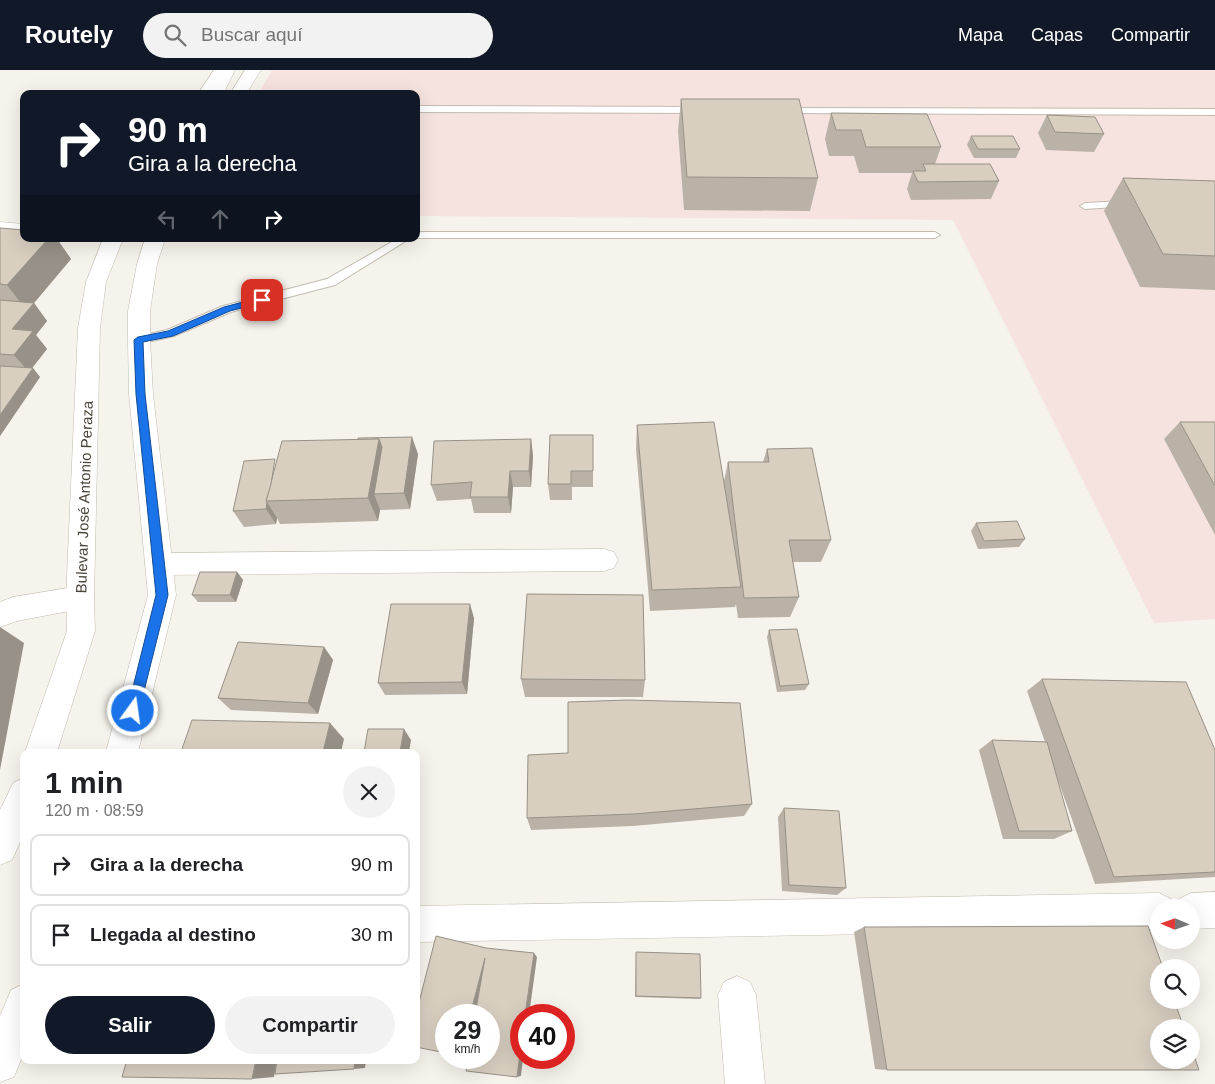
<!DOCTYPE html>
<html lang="es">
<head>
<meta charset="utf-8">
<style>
	:root { --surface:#fff; --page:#f2f2f2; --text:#202124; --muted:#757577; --line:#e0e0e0; --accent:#111827 }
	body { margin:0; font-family:Helvetica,sans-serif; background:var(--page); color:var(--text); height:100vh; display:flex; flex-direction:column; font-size:19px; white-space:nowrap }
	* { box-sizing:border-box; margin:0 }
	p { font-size:16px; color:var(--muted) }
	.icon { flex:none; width:28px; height:28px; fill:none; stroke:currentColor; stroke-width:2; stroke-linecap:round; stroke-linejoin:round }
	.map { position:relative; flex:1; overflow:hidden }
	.panel { position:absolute; left:20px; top:679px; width:400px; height:315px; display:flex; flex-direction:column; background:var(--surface); border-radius:10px; box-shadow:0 5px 20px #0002 }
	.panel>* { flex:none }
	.banner { position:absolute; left:20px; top:20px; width:400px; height:152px; border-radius:10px; box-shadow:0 5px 20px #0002; background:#111827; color:#fff; overflow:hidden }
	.needle { width:32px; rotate:272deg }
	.tools { position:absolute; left:1150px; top:829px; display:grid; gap:10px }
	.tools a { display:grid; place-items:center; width:50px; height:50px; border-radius:50%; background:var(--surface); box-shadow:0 5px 20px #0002; font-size:25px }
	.speed { position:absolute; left:435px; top:934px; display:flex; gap:10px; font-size:25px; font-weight:700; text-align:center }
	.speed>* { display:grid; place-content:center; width:65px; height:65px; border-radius:50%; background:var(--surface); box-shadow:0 5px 20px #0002; line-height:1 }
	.speed small { font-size:12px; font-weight:400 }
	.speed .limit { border:8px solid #d22; background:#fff; color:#111 }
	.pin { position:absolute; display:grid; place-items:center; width:42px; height:42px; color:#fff; margin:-21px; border-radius:10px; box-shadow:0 2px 8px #0006 }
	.me { position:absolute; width:55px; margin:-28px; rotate:14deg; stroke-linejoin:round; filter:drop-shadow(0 0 4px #0008) }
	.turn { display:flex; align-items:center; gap:18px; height:105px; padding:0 25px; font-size:22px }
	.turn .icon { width:65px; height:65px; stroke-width:2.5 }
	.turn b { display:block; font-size:35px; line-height:42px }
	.lanes { display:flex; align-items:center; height:48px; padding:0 25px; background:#0003; justify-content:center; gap:25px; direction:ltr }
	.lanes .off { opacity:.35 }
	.round { display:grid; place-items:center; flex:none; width:52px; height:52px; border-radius:26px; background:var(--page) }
	.summary { display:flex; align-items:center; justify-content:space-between; height:85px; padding:0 25px }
	h1 { font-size:30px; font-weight:800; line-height:38px }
	.cta { display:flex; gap:10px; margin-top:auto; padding:10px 25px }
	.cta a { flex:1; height:58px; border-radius:30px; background:var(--accent); color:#fff; font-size:20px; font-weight:800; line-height:58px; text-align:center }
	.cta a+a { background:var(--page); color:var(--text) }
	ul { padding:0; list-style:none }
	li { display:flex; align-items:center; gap:15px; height:62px; margin:0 10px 8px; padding:0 15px; border:2px solid var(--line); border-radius:10px }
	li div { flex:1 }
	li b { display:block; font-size:19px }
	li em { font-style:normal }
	header { display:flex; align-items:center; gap:30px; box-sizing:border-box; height:70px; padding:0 25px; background:var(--accent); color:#fff }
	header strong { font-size:24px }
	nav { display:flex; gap:28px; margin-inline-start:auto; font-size:18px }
	.search { width:350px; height:45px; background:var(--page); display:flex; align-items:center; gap:12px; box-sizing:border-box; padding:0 18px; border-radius:28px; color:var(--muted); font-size:19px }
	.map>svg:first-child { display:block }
</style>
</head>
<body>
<header>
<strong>Routely</strong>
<div class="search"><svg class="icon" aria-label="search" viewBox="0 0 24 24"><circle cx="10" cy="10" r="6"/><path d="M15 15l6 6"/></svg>Buscar aquí</div>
<nav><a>Mapa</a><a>Capas</a><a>Compartir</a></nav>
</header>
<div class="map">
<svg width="1215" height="1014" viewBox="0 0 1215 1014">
	<rect width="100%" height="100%" fill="#f6f3ec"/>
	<path fill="#f6e3e0" d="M 272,0 L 1215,0 L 1215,549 L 1154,553 L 953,150 L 416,146 L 416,24 L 258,24 Z"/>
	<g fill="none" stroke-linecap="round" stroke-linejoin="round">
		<defs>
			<g id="service">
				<path d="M 416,36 L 700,37 L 705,40 L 700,43 L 416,42 Z"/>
				<path d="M 783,38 L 1215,39 L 1215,45 L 780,43 L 778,41 Z"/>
				<path d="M 1126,131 L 1131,134 L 1130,136 L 1085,139 L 1080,136 L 1085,133 Z"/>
				<path d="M 416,162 L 935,162 L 940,165 L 935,168 L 416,168 Z"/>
				<path d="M 397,169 L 409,169 L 335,215 L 231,242 L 174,266 L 139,274 L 133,270 L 135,267 L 167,260 L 223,236 L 327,209 Z"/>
			</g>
			<g id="minor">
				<path d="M 219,0 L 235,0 L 223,24 L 207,24 Z"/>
				<path d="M 0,152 L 24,154 L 24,166 L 0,164 Z"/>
				<path d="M 604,479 L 614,482 L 618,490 L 614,498 L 604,501 L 159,505 L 149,502 L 145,494 L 149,486 L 159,483 Z"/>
				<path d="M 80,516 L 90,519 L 94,528 L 90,537 L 17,551 L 0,557 L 0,532 L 13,527 Z"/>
				<path d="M 1215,822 L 1215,858 L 1191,859 L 1191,838 L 1159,838 L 1159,859 L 416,872 L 416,836 L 1159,823 L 1171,829 L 1175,837 L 1179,829 L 1191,823 Z"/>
				<path d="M 737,906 L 750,912 L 756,925 L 765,1014 L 725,1014 L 718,925 L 724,912 Z"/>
			</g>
			<g id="tertiary">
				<path d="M 214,0 L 230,0 L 214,24 L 198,24 Z"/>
				<path d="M 245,0 L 261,0 L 246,24 L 230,24 Z"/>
				<path d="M 103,169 L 123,169 L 106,212 L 100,258 L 94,528 L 95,561 L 57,682 L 25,682 L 67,561 L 66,528 L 78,258 L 86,212 Z"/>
				<path d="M 145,169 L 165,169 L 157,194 L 150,241 L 150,270 L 153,324 L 176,525 L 138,682 L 106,682 L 148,525 L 129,324 L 128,270 L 128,241 L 137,194 Z"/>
				<path d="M 24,708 L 24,763 L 12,790 L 0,795 L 0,740 L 13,713 Z"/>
				<path d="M 24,914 L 24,982 L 14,1007 L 0,1012 L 0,946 L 11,920 Z"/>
			</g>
		</defs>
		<use href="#service" stroke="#c2bbae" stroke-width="2"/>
		<use href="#minor" stroke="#c2bbae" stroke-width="1"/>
		<use href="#tertiary" stroke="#c2bbae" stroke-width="1"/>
		<use href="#service" fill="#fff" fill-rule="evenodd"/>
		<use href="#minor" fill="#fff" fill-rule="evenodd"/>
		<use href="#tertiary" fill="#fff" fill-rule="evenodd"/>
	</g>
	<g fill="#bab2a6">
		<path d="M 681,29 L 818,108 L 810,141 L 684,140 L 678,61 Z"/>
		<path d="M 831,43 L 941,77 L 935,94 L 999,111 L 991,129 L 911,130 L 907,119 L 912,103 L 859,103 L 854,86 L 829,86 L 825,69 Z"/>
		<path d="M 1047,45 L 1104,64 L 1094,82 L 1046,80 L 1038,63 Z"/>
		<path d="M 971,66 L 1020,79 L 1016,88 L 974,88 L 967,75 Z"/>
		<path d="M 1123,108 L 1215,111 L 1215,220 L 1140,217 L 1104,141 Z"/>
		<path d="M 0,158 L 24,169 L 57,169 L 71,189 L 34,233 L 47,251 L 36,265 L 47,279 L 32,298 L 40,307 L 0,366 Z"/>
		<path d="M 1180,352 L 1215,352 L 1215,465 L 1164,369 Z"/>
		<path d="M 637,355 L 724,411 L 728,392 L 763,392 L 767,379 L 831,470 L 821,492 L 793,492 L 799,527 L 790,547 L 738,548 L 736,534 L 735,537 L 650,541 L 636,379 Z"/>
		<path d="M 593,365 L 593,417 L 572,417 L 572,430 L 550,430 L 548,414 Z"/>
		<path d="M 531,369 L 533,386 L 531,417 L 513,417 L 511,443 L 474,443 L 471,429 L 437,431 L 431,415 Z"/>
		<path d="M 418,384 L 410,439 L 380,440 L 378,451 L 280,454 L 277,448 L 276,454 L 244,457 L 233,441 Z"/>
		<path d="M 976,453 L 1025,469 L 1019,477 L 978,479 L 971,461 Z"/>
		<path d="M 237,502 L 243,510 L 236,532 L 198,532 L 192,525 Z"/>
		<path d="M 474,548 L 467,624 L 385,625 L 378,613 Z"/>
		<path d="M 769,560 L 809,614 L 805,620 L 777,622 L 767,567 Z"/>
		<path d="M 324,577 L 333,590 L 318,644 L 231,640 L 218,628 Z"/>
		<path d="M 521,609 L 645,610 L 643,627 L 525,627 Z"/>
		<path d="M 1042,609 L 1215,680 L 1215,807 L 1095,814 L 1054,699 L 1072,761 L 1054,769 L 1003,769 L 979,680 L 992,670 L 1045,672 L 1027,621 Z"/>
		<path d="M 568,683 L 752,734 L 744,746 L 633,756 L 531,760 L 527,748 Z"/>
		<path d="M 784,738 L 846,818 L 837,825 L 782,821 L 778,747 Z"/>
		<path d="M 864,857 L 887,1000 L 875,999 L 854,862 Z"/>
		<path d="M 636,882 L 701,928 L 699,929 L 635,927 Z"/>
	</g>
	<g fill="#979187">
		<path d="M 48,169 L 57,169 L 71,189 L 34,233 L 47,251 L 36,265 L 47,279 L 29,302 L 14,285 L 12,259 L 27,241 L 7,215 Z"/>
		<path d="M 33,298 L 40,307 L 0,366 L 0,345 Z"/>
		<path d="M 412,367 L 418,384 L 410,439 L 404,423 Z"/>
		<path d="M 379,369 L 388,393 L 374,424 L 380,440 L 378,451 L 368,428 Z"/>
		<path d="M 531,369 L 533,386 L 531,417 L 529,401 Z"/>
		<path d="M 510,401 L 513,417 L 511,443 L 508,427 Z"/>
		<path d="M 267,432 L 277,448 L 276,454 L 266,439 Z"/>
		<path d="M 237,502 L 243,510 L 236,532 L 230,525 Z"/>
		<path d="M 470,534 L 474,548 L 467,624 L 462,612 Z"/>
		<path d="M 0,557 L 24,573 L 0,700 Z"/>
		<path d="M 324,577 L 333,590 L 318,644 L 308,633 Z"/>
		<path d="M 330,653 L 344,669 L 341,682 L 323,682 Z"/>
		<path d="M 404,659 L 411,670 L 409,682 L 400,682 Z"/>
		<path d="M 534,883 L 537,887 L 529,945 L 525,945 Z"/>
		<path d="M 485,888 L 476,945 L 470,945 Z"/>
		<path d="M 521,975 L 521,988 L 523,988 L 521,1006 L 517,1007 Z"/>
		<path d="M 256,990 L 277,990 L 274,1007 L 252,1009 Z"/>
		<path d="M 355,990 L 366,990 L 365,998 L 354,999 Z"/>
	</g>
	<g fill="#d8cfc1" stroke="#979187">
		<path d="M 681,29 L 799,29 L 818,108 L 687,107 Z"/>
		<path d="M 831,43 L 927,44 L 941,77 L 866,77 L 861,60 L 836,60 Z"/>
		<path d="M 1047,45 L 1095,47 L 1104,64 L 1055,62 Z"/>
		<path d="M 971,66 L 1013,66 L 1020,79 L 978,79 Z"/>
		<path d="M 923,94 L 990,94 L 999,111 L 918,112 L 913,101 L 926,101 Z"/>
		<path d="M 1123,108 L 1215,111 L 1215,186 L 1163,184 Z"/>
		<path d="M 0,158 L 24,160 L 24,169 L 48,169 L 7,215 L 0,214 Z"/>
		<path d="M 0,230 L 34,233 L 12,259 L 33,261 L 14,285 L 0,284 Z"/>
		<path d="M 0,296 L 33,298 L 0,345 Z"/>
		<path d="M 714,352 L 741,517 L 652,520 L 637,355 Z"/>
		<path d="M 1180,352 L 1215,352 L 1215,416 Z"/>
		<path d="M 550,365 L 593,365 L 593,401 L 571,401 L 571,414 L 548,414 Z"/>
		<path d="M 412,367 L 404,423 L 374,424 L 382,377 L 379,369 L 358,370 L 358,368 Z"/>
		<path d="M 379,369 L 368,428 L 266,431 L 282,371 Z"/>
		<path d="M 531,369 L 529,401 L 510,401 L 508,427 L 470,427 L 472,412 L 431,415 L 434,371 Z"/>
		<path d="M 812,378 L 831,470 L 789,470 L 799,527 L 744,528 L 728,392 L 769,392 L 767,379 Z"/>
		<path d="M 275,389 L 271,414 L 266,431 L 267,432 L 266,439 L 233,441 L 244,391 Z"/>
		<path d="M 1017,451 L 1025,469 L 984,471 L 976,453 Z"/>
		<path d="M 200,502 L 237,502 L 230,525 L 192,525 Z"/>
		<path d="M 527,524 L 643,525 L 645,610 L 521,609 Z"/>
		<path d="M 391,534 L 470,534 L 462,612 L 378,613 Z"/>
		<path d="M 797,559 L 809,614 L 780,616 L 769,560 Z"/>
		<path d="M 238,572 L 324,577 L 308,633 L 218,628 Z"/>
		<path d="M 1042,609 L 1186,612 L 1215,680 L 1215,802 L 1114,807 Z"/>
		<path d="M 628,630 L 740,633 L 752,734 L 634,744 L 527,748 L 528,685 L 568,683 L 568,632 Z"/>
		<path d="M 192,650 L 330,653 L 323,682 L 181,682 Z"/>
		<path d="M 368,659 L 404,659 L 400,682 L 364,682 Z"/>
		<path d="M 992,670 L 1047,672 L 1072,761 L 1019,761 Z"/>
		<path d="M 784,738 L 839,741 L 846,818 L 789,815 Z"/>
		<path d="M 1148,856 L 1163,898 L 1159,898 L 1159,930 L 1174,930 L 1184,958 L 1159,958 L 1159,990 L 1191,990 L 1191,977 L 1199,1000 L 887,1000 L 864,857 Z"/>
		<path d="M 436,866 L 486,878 L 534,883 L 525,945 L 521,945 L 521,975 L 517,1007 L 466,1001 L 468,988 L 489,988 L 489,945 L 475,945 L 485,888 L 470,945 L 446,945 L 446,983 L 416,977 L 416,944 Z"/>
		<path d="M 636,882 L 700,884 L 701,928 L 636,926 Z"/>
		<path d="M 127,990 L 256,990 L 252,1009 L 122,1007 Z"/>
		<path d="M 277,990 L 355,990 L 354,999 L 275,1004 Z"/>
	</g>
	<path fill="#1a73e8" stroke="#114b97" d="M 262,227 L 266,230 L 265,232 L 230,241 L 173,266 L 143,272 L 145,324 L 168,525 L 138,645 L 133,647 L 129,645 L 127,641 L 156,525 L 136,324 L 134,270 L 138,267 L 168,261 L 224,237 Z"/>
	<g text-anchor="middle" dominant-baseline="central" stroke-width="5" stroke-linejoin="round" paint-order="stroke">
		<g font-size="15" fill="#4b4439" stroke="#fff">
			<text transform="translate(84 427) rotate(-88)">Bulevar José Antonio Peraza</text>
		</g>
	</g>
</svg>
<div class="tools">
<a><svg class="needle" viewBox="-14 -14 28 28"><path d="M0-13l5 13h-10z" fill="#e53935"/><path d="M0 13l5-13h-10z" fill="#757577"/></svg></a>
<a><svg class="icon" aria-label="search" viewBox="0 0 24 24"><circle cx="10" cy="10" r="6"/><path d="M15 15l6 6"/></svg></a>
<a><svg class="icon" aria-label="layers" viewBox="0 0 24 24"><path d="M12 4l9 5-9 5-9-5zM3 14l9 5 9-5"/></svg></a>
</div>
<div class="speed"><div>29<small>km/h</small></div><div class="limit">40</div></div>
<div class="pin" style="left:262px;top:230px;background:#d93025"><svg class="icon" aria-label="arrive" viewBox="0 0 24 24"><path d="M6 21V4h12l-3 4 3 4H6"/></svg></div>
<svg class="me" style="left:133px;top:641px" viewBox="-20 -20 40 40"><circle r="17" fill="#1a73e8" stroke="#fff" stroke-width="3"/><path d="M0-11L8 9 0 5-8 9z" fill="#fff"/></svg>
<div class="banner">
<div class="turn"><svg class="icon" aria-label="right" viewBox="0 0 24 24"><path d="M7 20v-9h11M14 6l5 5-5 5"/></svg><div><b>90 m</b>Gira a la derecha</div></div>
<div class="lanes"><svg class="icon off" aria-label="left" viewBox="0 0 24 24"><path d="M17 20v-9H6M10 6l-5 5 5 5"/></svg><svg class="icon off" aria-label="ahead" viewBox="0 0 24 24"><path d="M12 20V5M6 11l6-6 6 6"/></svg><svg class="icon" aria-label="right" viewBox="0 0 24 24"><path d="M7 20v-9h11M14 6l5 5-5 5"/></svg></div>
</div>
<section class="panel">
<div class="summary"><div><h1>1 min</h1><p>120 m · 08:59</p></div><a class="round"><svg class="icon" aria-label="close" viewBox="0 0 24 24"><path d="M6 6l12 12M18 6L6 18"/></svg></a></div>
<ul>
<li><svg class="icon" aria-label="right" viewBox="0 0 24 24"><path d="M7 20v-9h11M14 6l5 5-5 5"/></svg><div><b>Gira a la derecha</b></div><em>90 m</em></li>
<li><svg class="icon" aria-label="arrive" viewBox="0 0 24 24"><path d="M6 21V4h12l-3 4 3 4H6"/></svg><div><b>Llegada al destino</b></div><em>30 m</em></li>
</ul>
<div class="cta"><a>Salir</a><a>Compartir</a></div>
</section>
</div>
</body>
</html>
